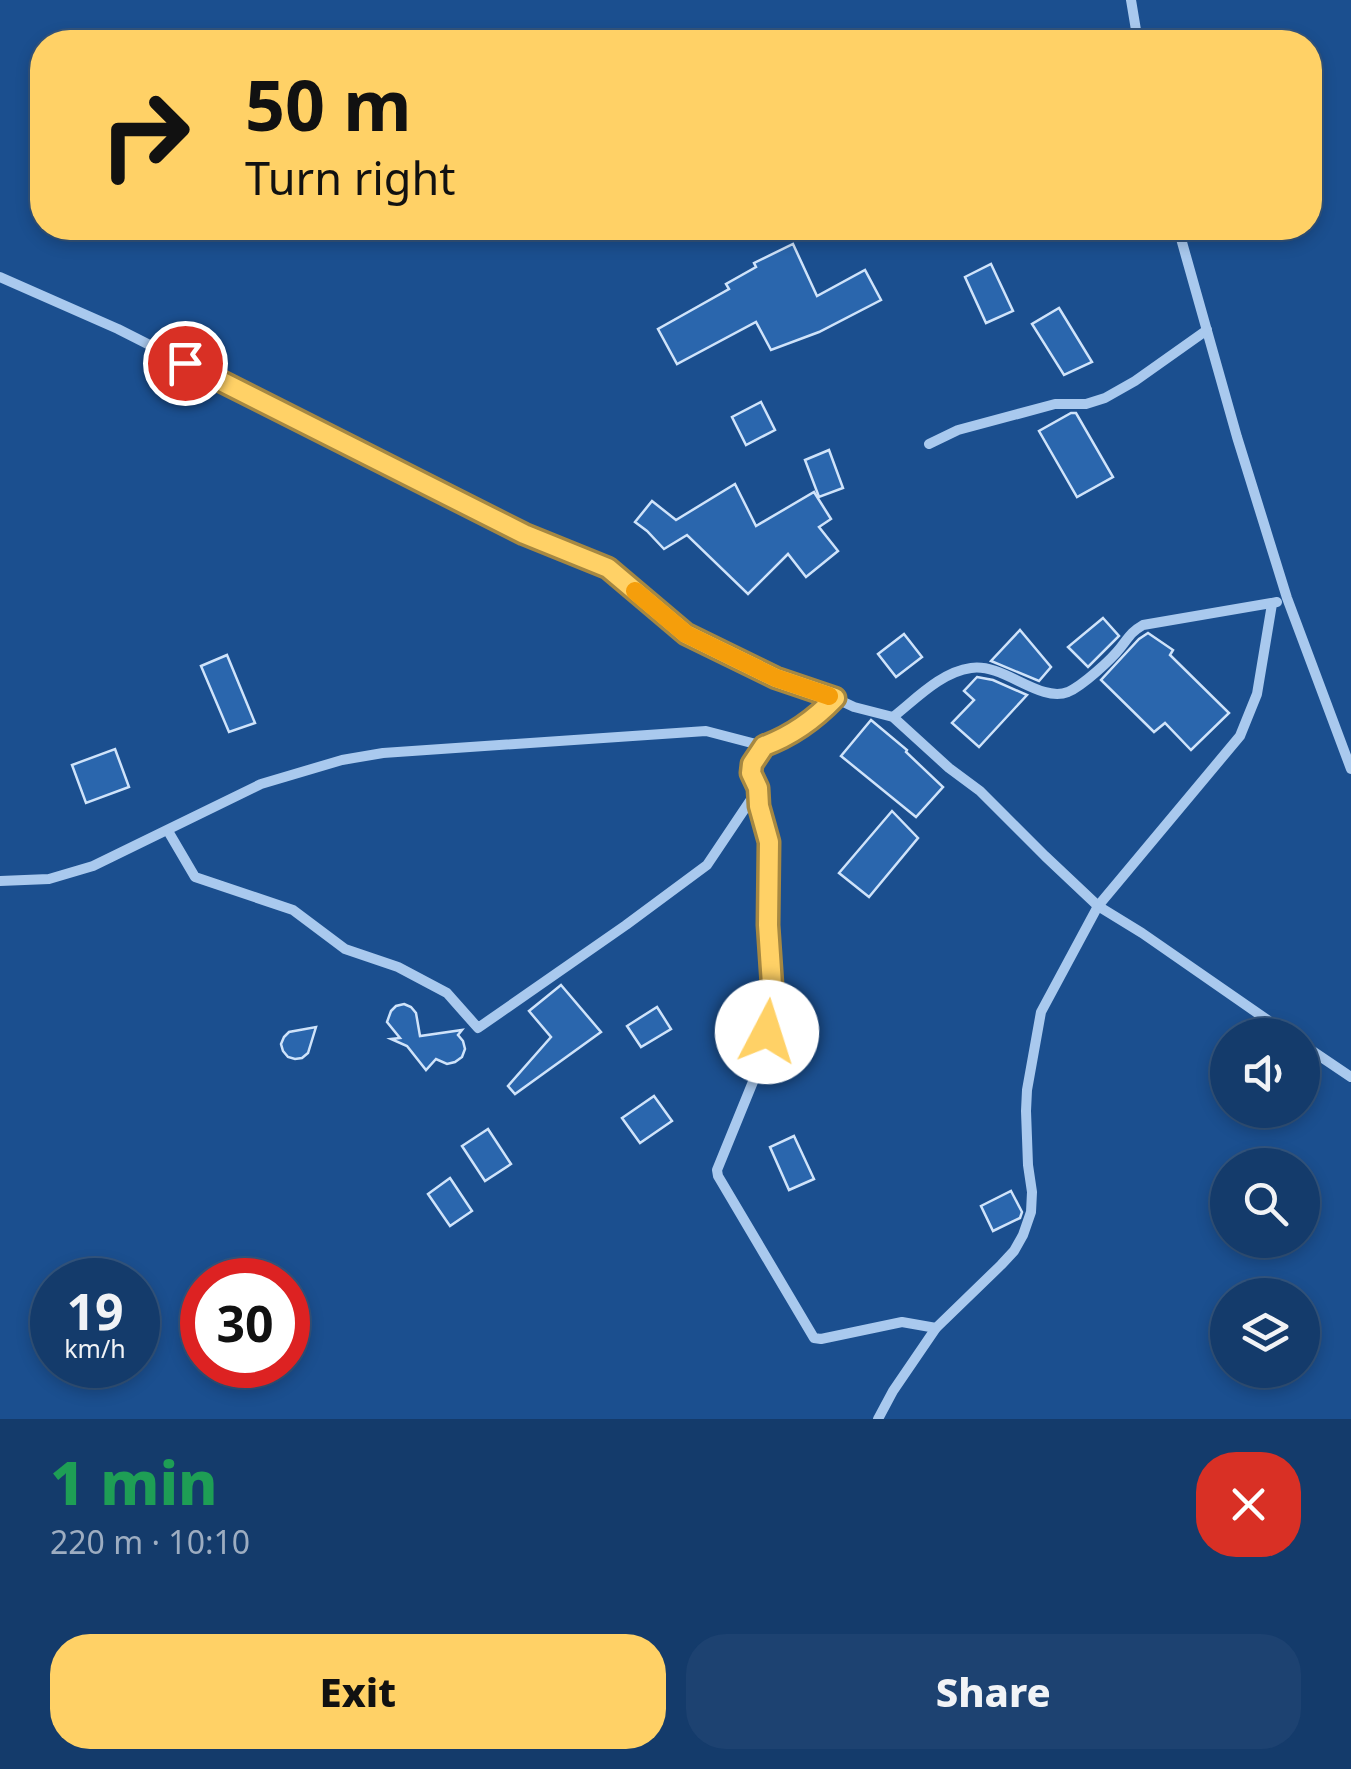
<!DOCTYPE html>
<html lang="en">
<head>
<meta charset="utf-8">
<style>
	:root { --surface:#143b6b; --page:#1d4271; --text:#f1f3f6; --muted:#9dadc1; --line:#33557e; --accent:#ffd166 }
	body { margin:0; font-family:"Noto Sans",sans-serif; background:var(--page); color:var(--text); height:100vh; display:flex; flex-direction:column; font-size:38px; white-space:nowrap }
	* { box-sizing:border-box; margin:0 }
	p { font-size:32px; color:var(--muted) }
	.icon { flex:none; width:55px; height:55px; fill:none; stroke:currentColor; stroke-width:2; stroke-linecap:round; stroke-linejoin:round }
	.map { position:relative; height:1419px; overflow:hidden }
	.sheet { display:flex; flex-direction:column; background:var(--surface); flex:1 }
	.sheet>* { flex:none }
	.top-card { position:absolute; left:30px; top:30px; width:1292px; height:210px; border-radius:40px; box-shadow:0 5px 15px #0003,0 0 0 2px var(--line); background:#ffd166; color:#111; overflow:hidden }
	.controls { position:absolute; left:1210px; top:1018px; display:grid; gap:20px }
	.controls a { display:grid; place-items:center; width:110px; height:110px; border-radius:50%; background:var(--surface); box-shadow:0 5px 15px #0003,0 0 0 2px var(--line); font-size:50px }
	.speed { position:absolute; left:30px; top:1258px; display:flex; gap:20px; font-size:50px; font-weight:700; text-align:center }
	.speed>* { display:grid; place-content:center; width:130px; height:130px; border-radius:50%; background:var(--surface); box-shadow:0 5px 15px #0003,0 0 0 2px var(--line); line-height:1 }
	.speed small { font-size:25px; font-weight:400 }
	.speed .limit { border:15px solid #d22; background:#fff; color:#111 }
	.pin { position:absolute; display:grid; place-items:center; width:85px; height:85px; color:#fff; margin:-42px; border:5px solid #fff; border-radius:50%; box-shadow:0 2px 10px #0007 }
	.me { position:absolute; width:110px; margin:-55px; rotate:5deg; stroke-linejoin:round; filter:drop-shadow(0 0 8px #0008) }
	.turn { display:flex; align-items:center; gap:35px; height:210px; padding:0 50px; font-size:45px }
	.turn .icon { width:130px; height:130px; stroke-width:2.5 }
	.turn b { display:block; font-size:70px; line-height:85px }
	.round { display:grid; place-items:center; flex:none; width:105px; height:105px; border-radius:40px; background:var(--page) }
	.head { display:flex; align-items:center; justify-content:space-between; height:170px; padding:0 50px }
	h1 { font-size:60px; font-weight:800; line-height:75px; color:#1e9e55 }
	.primary-button { display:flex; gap:20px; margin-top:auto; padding:20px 50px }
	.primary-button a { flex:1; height:115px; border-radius:40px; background:var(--accent); color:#111; font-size:40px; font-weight:800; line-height:115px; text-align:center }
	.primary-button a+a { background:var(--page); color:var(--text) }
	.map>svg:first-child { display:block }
</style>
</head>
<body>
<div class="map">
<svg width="1351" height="1419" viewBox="0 0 1351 1419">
	<rect width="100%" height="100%" fill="#1b4f8f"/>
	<g fill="#2a66ad" stroke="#cfe3fa" stroke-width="2.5">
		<path d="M 793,244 L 817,296 L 865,270 L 881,300 L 819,332 L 771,350 L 756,322 L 677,364 L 658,329 L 729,289 L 726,284 L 756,267 L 754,263 Z"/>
		<path d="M 991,264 L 1013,311 L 986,323 L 965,277 Z"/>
		<path d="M 1059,308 L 1092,362 L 1064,375 L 1032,324 Z"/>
		<path d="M 761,402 L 775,430 L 746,445 L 732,417 Z"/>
		<path d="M 1071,413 L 1076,413 L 1113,477 L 1077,497 L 1039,431 Z"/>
		<path d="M 829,450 L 843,488 L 819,497 L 805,460 Z"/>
		<path d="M 735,484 L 756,526 L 814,492 L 831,519 L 819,527 L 838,551 L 806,577 L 788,554 L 748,594 L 687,535 L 664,549 L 647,531 L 635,522 L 652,501 L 676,520 Z"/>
		<path d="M 1103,618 L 1119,636 L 1088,667 L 1068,647 Z"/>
		<path d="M 1020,630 L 1051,667 L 1039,681 L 991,661 Z"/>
		<path d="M 1148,633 L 1173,650 L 1170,655 L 1229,713 L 1191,750 L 1165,723 L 1154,732 L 1101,680 L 1139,639 Z"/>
		<path d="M 904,634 L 922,657 L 896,677 L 878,654 Z"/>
		<path d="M 227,655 L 255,723 L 229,732 L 201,666 Z"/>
		<path d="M 977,677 L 993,680 L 1027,695 L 979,747 L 952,723 L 974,700 L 964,691 Z"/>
		<path d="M 871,720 L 907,750 L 906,752 L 943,787 L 916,817 L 841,756 Z"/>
		<path d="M 115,749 L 129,787 L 86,803 L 72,765 Z"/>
		<path d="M 892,811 L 918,838 L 869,897 L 839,873 Z"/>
		<path d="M 561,985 L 601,1032 L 515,1094 L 508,1086 L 551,1037 L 529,1011 Z"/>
		<path d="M 404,1004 L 411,1007 L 416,1013 L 420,1036 L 462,1030 L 458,1035 L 463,1041 L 465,1049 L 462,1057 L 455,1062 L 447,1064 L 436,1059 L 426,1070 L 407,1046 L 391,1039 L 400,1038 L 387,1022 L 391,1011 L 396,1006 Z"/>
		<path d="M 657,1007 L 671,1029 L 641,1047 L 627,1026 Z"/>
		<path d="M 316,1027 L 308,1053 L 302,1058 L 295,1059 L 288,1057 L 283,1051 L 281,1044 L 284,1037 L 289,1032 Z"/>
		<path d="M 654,1096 L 672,1121 L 640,1143 L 622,1118 Z"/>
		<path d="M 488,1129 L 511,1164 L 485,1181 L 462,1146 Z"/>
		<path d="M 794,1136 L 814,1179 L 789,1190 L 770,1147 Z"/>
		<path d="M 450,1178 L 472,1211 L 450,1226 L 428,1194 Z"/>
		<path d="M 1011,1191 L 1022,1212 L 1020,1218 L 993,1231 L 981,1206 Z"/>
	</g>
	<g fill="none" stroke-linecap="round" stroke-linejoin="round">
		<g stroke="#a9c9ee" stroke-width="10">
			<path d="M 1131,0 L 1138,42"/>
			<path d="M 1178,228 L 1237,437 L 1287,598 L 1351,769"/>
			<path d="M 0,277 L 118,329 L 523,534 L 608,568 L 686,634 L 775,678 L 835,698 L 854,707 L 893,717 L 949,768 L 980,791 L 1045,856 L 1098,906 L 1142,933 L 1289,1035"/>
			<path d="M 929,444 L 958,430 L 1055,404 L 1086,404 L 1105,398 L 1135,381 L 1207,330"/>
			<path d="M 893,717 C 916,699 941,672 971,668 C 1004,663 1039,703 1068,692 C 1082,686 1111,660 1121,647 C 1129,637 1131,632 1143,625 L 1277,602"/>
			<path d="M 763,746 L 752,764 L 751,773 L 758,788 L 759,806 L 769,843 L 768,925 L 772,985 L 767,1032 L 759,1067 L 717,1170 L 718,1176 L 814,1338 L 821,1339 L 902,1322 L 936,1328"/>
			<path d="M 168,831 L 195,877 L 293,910 L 345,949 L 398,967 L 447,993 L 478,1028 L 626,925 L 707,865 L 758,789"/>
			<path d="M 0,881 L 49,879 L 93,866 L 261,784 L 342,760 L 383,753 L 706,731 L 763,746 L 787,738 L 835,698"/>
			<path d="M 1302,1044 L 1351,1077"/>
			<path d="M 878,1419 L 893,1391 L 936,1328 L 1001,1265 L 1014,1251 L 1023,1235 L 1031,1212 L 1032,1192 L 1028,1165 L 1026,1111 L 1027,1090 L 1041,1012 L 1098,906 L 1240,736 L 1257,694 L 1272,604"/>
		</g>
	</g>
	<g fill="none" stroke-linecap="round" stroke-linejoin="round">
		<defs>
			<path id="route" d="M 185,363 L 524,534 L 608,568 L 686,634 L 776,678 L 835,698 C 815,719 791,736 764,746 L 752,764 L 751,773 L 758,788 L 759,806 L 769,842 L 768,925 L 772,985 L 767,1032"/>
		</defs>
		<use href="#route" stroke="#a68842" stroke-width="25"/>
		<use href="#route" stroke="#ffd166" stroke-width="18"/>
		<path stroke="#f59e0b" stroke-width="18" d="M 635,591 L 686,634 L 776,678 L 829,696"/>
	</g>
</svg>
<div class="controls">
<a><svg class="icon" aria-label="sound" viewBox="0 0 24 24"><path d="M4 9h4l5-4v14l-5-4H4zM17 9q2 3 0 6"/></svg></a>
<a><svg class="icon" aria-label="search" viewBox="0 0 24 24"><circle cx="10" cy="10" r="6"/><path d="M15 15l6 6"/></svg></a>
<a><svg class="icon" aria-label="layers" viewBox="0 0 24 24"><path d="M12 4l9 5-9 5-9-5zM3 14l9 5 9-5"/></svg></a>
</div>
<div class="speed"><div>19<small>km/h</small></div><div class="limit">30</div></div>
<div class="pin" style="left:185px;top:363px;background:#d93025"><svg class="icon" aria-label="arrive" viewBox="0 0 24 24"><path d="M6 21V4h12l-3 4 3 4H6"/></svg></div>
<svg class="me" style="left:767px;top:1032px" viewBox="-20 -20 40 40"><circle r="19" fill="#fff"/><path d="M0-13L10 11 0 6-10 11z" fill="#ffd166"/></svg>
<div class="top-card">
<div class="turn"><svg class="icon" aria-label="right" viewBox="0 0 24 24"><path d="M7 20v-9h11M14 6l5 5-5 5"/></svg><div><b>50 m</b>Turn right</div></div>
</div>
</div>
<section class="sheet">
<div class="head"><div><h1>1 min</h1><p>220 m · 10:10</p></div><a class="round" style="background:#d93025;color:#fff"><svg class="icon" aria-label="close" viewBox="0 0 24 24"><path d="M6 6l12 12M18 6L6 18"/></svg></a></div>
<div class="primary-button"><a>Exit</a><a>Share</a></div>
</section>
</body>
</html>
